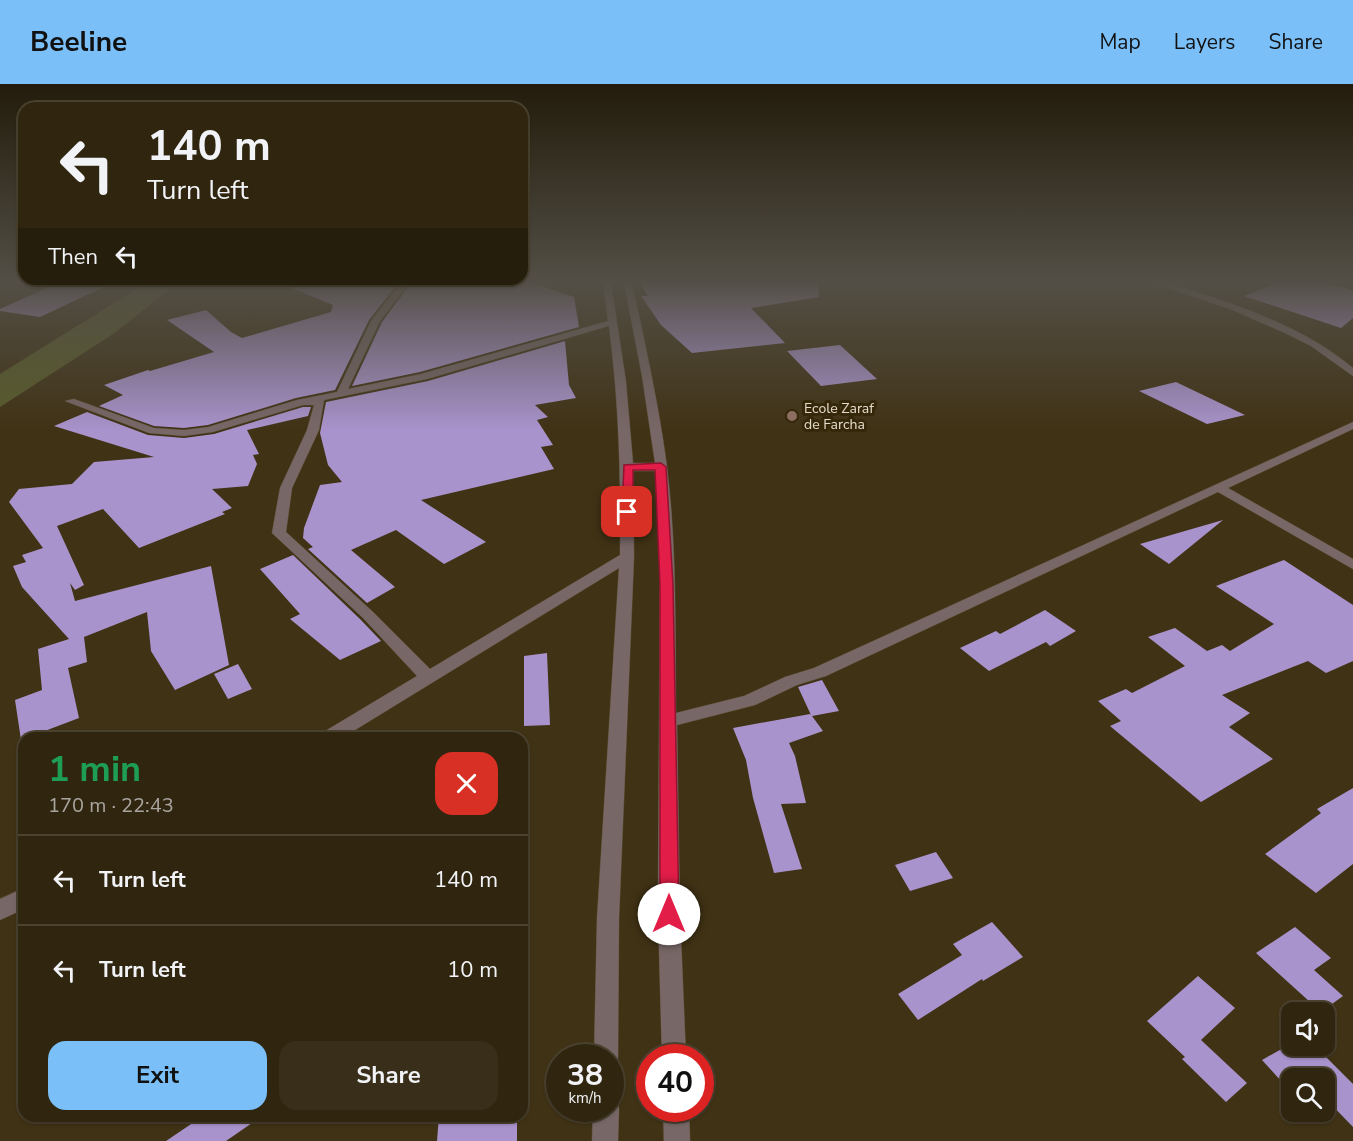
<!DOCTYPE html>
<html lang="en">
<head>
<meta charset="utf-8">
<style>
	:root { --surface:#302610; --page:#382e19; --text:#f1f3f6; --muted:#a8a59f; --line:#4b4330; --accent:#7abff8 }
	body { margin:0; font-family:"Nunito Sans",sans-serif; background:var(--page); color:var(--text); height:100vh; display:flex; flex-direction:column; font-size:22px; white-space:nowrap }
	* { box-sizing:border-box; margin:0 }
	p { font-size:20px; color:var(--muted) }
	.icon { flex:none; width:33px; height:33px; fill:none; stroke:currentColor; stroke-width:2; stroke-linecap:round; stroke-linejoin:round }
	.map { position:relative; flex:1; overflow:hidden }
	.panel { position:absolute; left:18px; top:648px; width:510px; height:390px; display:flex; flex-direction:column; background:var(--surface); border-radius:18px; box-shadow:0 2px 4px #0004,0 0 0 2px var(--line) }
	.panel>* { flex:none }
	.banner { position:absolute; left:18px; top:18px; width:510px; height:183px; border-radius:18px; box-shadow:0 2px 4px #0004,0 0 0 2px var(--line); background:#302610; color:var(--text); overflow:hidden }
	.fabs { position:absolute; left:1281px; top:918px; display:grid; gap:12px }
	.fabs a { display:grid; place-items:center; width:54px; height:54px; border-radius:12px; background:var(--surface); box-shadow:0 2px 4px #0004,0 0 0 2px var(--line); font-size:30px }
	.speed { position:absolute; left:546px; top:960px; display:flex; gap:12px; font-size:30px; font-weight:700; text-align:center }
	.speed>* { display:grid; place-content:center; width:78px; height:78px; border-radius:50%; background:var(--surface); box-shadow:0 2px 4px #0004,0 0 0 2px var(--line); line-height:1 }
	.speed small { font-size:15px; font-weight:400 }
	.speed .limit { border:9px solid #d22; background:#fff; color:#111 }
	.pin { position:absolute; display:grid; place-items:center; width:51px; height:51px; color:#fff; margin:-26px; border-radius:12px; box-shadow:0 3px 9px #0006 }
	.me { position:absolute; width:66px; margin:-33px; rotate:0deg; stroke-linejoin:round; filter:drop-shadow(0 0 4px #0008) }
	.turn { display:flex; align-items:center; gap:21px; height:126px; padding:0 30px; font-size:27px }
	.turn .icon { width:78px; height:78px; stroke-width:2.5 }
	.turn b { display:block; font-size:42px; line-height:51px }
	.then { display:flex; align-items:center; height:57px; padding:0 30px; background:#0003; gap:12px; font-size:22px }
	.round { display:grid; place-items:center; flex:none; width:63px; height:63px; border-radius:18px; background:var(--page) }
	.headline { display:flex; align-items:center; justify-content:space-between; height:102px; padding:0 30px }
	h1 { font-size:36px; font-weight:700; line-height:45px; color:#1e9e55 }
	.cta { display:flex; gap:12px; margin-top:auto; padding:12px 30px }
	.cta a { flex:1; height:69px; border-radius:18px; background:var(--accent); color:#111; font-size:24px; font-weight:700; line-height:69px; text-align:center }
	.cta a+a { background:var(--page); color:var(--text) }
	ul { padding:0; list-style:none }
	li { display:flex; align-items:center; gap:18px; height:90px; padding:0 30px; border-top:2px solid var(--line) }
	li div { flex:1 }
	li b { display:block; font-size:22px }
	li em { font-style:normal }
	header { display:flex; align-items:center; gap:36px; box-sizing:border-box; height:84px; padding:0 30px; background:var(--accent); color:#111 }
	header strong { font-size:28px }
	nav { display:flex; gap:33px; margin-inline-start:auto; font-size:21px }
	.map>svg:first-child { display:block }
</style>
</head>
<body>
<header>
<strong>Beeline</strong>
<nav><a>Map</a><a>Layers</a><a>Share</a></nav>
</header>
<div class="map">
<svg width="1353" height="1057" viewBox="0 0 1353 1057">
	<rect width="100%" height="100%" fill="#403215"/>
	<path fill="#585b28" d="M 146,199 L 178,199 L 113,250 L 0,323 L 0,290 Z"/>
	<g fill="#a993cc">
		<path d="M 58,199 L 106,202 L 40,233 L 0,227 L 0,225 Z"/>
		<path d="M 280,199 L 398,199 L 369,236 L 335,306 L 296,314 L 208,341 L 184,344 L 154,342 L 99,322 L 123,311 L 104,301 L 148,286 L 150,287 L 214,268 L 167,236 L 206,226 L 231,248 L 242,254 L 331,228 L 333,221 Z"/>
		<path d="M 411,199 L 532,199 L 574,213 L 579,243 L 420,288 L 352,302 L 382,238 Z"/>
		<path d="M 640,199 L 818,199 L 819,213 L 751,224 L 785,259 L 692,269 L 661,241 L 641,212 L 648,212 Z"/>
		<path d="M 1277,199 L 1326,199 L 1353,206 L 1353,234 L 1341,244 L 1244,212 Z"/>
		<path d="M 565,257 L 569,301 L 576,314 L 535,321 L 548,333 L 537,336 L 553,361 L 541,363 L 554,385 L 421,416 L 486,458 L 444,480 L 396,446 L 351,466 L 395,503 L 367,519 L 308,465 L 313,463 L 303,454 L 304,444 L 320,401 L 342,398 L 328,381 L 320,349 L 326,318 L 428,297 Z"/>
		<path d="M 840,261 L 877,295 L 821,302 L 787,267 Z"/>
		<path d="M 1176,298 L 1245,331 L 1207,340 L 1139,307 Z"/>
		<path d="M 303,323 L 311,323 L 308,332 L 247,346 L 259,370 L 253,371 L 257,380 L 248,402 L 212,405 L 232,424 L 222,428 L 225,430 L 139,464 L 103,425 L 57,442 L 84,501 L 75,506 L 70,499 L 75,517 L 211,482 L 229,581 L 175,606 L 151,567 L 147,528 L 84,553 L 87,578 L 68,584 L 79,634 L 21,656 L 15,616 L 42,606 L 38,565 L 69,555 L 22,503 L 13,482 L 26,478 L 22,471 L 43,464 L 9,418 L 19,405 L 72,400 L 94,378 L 154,373 L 54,342 L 87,328 L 148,351 L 184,354 L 214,350 Z"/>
		<path d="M 1223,436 L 1169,480 L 1140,460 Z"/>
		<path d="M 293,471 L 361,536 L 381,557 L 340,576 L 290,535 L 300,530 L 260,485 Z"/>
		<path d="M 1284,476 L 1353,521 L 1353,577 L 1326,589 L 1308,577 L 1222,611 L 1250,629 L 1229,643 L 1273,675 L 1201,718 L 1110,642 L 1121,637 L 1098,617 L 1126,605 L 1132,609 L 1185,582 L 1148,553 L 1175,544 L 1207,567 L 1222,561 L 1230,567 L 1274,540 L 1216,502 Z"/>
		<path d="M 1045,526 L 1076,547 L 1050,562 L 1046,558 L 989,587 L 960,564 L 996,547 L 1000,550 Z"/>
		<path d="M 547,569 L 550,641 L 524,642 L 524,572 Z"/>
		<path d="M 238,580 L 252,605 L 228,615 L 214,590 Z"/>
		<path d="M 822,596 L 839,627 L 812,632 L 823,647 L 789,659 L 795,672 L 806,719 L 781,720 L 802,785 L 774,789 L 753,714 L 746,676 L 733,644 L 810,630 L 811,631 L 798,603 Z"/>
		<path d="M 1353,704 L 1353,780 L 1316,809 L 1265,770 L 1321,729 L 1317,725 Z"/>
		<path d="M 936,768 L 953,794 L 910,807 L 895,781 Z"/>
		<path d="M 992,838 L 1023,873 L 983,897 L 982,895 L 918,936 L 898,910 L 962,871 L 953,860 Z"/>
		<path d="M 1295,843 L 1331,874 L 1314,886 L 1343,912 L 1321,928 L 1256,869 Z"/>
		<path d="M 1198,892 L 1235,924 L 1201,956 L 1247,999 L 1226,1018 L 1182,975 L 1185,973 L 1147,937 Z"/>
		<path d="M 1292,959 L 1292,962 L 1315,962 L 1353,1000 L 1353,1043 L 1324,1013 L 1324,994 L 1292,994 L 1292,1009 L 1262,976 Z"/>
		<path d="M 203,1032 L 262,1032 L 226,1057 L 166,1057 Z"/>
		<path d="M 439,1032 L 517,1032 L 517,1057 L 437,1057 Z"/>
	</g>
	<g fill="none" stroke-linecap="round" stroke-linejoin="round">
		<defs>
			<g id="minor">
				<path d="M 401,199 L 409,199 L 380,237 L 348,305 L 421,290 L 608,237 L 603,199 L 611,199 L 626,298 L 633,379 L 655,379 L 642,292 L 624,199 L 632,199 C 645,260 659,321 667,383 C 677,464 675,547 676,629 L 744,612 L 785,593 L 814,584 L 1353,338 L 1353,345 L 1228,404 L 1353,475 L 1353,485 L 1218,408 L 826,592 L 797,601 L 755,621 L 677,641 L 680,830 L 686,974 L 662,974 L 658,830 L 660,478 L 655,387 L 633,387 L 634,473 L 619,834 L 618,974 L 615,983 L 610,984 L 610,974 L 594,974 L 597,834 L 619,484 L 342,654 L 319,654 L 322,649 L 417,592 L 363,534 L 272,449 L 280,404 L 307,346 L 314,321 L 303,321 L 213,348 L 184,352 L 149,349 L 65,317 L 74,315 L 154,344 L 184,346 L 208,343 L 297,316 L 337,308 L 371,237 ZM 609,242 C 619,319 621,394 620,471 L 430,585 L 373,528 L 286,448 L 292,404 L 319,346 L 324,316 L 427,295 Z"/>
				<path d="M 1153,199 C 1170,198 1187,205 1203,210 C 1255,227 1310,248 1353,284 L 1353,292 L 1311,262 L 1285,249 L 1230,225 Z"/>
				<path d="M 24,804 L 24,825 L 0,836 L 0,815 Z"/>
				<path d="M 610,1013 L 615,1015 L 619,1024 L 618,1057 L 592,1057 L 593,1024 L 610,1024 Z"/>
				<path d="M 663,1024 L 689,1024 L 690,1057 L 664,1057 Z"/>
			</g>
		</defs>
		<use href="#minor" stroke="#5a4d32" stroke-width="1"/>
		<use href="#minor" fill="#786767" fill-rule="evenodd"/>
	</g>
	<linearGradient id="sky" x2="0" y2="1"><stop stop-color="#231c0c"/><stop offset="0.57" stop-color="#534f46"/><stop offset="1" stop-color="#534f46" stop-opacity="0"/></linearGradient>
	<rect width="1353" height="347" fill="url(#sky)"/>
	<path fill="#e11d48" stroke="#92132f" stroke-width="1.5" d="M 661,379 L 666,383 L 673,501 L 679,830 L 676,837 L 669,839 L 662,837 L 660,830 L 660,501 L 655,386 L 633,386 L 633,428 L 627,431 L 622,428 L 624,381 Z"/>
	<circle fill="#8d6e63" stroke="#35280a" stroke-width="2" cx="792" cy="332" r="6"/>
	<g text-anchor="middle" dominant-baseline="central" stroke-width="6" stroke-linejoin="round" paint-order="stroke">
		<g font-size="14" fill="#e4dccb" stroke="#35280a" text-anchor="start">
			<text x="804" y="324">Ecole Zaraf<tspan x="804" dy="16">de Farcha</tspan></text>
		</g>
	</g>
</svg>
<div class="fabs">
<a><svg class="icon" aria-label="sound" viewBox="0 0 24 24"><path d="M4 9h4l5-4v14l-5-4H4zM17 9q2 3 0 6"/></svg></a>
<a><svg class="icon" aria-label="search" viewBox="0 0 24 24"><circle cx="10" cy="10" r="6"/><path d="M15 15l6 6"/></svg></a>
</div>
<div class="speed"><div>38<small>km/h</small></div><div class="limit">40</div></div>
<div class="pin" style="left:627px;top:428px;background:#d93025"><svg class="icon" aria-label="arrive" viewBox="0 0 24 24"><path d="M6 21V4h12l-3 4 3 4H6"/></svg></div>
<svg class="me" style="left:669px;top:830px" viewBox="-20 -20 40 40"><circle r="19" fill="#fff"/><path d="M0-13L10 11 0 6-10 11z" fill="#e11d48"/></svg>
<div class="banner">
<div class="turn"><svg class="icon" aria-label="left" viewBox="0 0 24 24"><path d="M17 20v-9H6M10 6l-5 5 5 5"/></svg><div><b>140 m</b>Turn left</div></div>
<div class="then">Then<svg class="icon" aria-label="left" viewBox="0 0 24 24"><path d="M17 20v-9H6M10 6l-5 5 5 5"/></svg></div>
</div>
<section class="panel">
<div class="headline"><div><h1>1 min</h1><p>170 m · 22:43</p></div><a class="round" style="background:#d93025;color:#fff"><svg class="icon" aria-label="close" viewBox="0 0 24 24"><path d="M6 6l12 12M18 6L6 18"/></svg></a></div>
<ul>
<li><svg class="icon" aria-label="left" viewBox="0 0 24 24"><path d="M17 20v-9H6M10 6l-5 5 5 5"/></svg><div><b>Turn left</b></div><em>140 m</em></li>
<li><svg class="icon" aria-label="left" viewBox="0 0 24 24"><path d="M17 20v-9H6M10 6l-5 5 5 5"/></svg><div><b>Turn left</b></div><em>10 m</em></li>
</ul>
<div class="cta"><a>Exit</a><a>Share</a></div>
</section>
</div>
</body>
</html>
